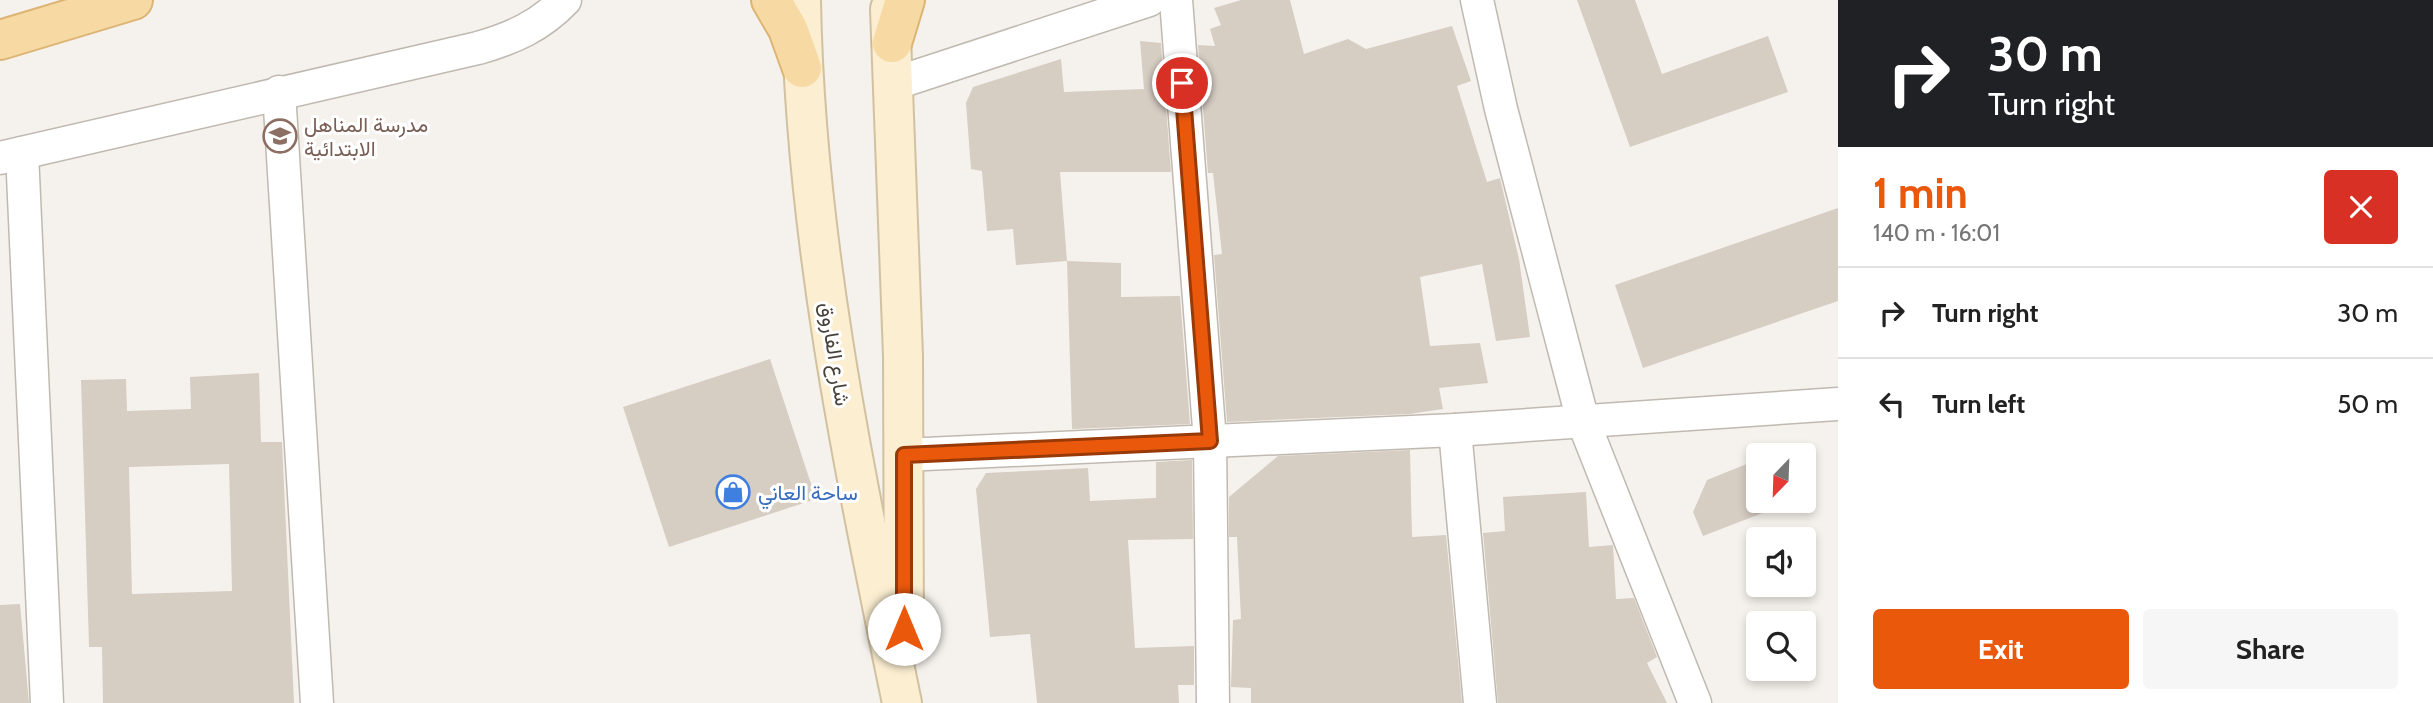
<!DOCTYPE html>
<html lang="en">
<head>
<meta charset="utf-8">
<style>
	:root { --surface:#fff; --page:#f6f6f6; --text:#222; --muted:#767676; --line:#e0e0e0; --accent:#ea580c }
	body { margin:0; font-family:Cabin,Vazirmatn,sans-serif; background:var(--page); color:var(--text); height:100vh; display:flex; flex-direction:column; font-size:26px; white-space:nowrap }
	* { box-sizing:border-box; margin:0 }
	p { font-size:23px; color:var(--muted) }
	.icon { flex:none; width:38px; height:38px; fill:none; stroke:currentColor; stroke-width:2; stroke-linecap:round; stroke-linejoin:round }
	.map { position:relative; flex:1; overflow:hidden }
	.details { display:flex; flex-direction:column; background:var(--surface); width:595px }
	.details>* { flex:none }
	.top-card { background:#202124; color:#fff; overflow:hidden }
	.needle { width:46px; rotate:203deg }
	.tools { position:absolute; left:1746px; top:443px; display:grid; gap:14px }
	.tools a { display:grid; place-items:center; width:70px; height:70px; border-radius:7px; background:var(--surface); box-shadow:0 4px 10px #0003; font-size:35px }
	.pin { position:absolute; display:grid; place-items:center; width:60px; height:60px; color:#fff; margin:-30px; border:4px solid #fff; border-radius:50%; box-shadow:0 2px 7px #0007 }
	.me { position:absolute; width:77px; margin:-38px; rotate:0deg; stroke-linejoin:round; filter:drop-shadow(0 0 5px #0008) }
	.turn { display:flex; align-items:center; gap:24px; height:147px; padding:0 35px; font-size:32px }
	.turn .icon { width:91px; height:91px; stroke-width:2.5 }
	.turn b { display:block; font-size:49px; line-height:60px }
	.round { display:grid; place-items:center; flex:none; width:74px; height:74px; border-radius:7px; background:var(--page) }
	.headline { display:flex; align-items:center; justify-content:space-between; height:119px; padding:0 35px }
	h1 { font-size:42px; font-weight:700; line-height:52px; color:var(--accent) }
	.cta { display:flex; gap:14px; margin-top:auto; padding:14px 35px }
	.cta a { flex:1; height:80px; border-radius:7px; background:var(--accent); color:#fff; font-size:28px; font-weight:700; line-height:80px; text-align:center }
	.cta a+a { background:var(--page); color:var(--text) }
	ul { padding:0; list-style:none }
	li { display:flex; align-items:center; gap:21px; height:91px; padding:0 35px; border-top:2px solid var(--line) }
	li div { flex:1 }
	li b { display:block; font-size:26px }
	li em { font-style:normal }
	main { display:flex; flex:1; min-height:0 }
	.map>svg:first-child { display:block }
</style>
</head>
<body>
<main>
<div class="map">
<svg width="1838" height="703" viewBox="0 0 1838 703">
	<rect width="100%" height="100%" fill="#f5f2ed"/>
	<g fill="#d6cdc3" fill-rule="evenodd">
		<path d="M 1241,0 L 1290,0 L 1304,54 L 1348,39 L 1366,49 L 1452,26 L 1471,81 L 1457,86 L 1487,182 L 1500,178 L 1519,259 L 1530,337 L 1496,341 L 1482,264 L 1420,277 L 1430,346 L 1480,343 L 1488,383 L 1439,388 L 1443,409 L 1409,414 L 1227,422 L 1214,255 L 1222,254 L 1213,173 L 1208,173 L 1198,45 L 1215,46 L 1210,29 L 1221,25 L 1214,8 Z"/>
		<path d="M 1577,0 L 1635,0 L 1662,74 L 1768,36 L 1788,92 L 1630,147 Z"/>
		<path d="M 1140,41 L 1161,43 L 1171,172 L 1060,172 L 1067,261 L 1016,265 L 1013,229 L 987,231 L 982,171 L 971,169 L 966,103 L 973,87 L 1061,59 L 1064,92 L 1144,89 Z"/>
		<path d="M 1838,208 L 1838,301 L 1643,368 L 1615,285 Z"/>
		<path d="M 1067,261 L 1121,263 L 1121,297 L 1180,296 L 1190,424 L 1072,429 Z"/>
		<path d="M 770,359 L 816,499 L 669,547 L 623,407 Z"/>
		<path d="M 259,373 L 261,442 L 282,442 L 294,703 L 103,703 L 102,647 L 89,647 L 81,380 L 126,379 L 127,411 L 191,409 L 190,377 ZM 229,464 L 232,591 L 132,594 L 129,467 Z"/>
		<path d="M 1410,450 L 1412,537 L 1446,535 L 1462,703 L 1251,703 L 1251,688 L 1231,687 L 1233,620 L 1241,619 L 1237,537 L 1229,537 L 1229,497 L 1278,456 Z"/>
		<path d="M 1759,459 L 1759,500 L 1791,502 L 1703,536 L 1693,512 L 1707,480 Z"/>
		<path d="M 1192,460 L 1193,539 L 1128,540 L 1135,648 L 1194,646 L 1194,685 L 1178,685 L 1179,703 L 1037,703 L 1030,634 L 990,637 L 976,489 L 986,473 L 1088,468 L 1090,501 L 1156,498 L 1156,462 Z"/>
		<path d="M 1586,492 L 1589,547 L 1613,545 L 1616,599 L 1634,598 L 1657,657 L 1647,663 L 1667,703 L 1498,703 L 1483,533 L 1505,531 L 1503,497 Z"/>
		<path d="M 20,604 L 29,703 L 0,703 L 0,605 Z"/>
	</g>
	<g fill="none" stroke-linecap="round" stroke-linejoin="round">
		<defs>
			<g id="street">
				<path d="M 1176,0 L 1210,441 L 1213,703"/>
				<path d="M 1477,0 L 1501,109 L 1583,421 L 1695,703"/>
				<path d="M 893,84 L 1149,0"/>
				<path d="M 279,92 L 317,703"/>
				<path d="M 22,153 L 47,703"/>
				<path d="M 0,158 L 478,48 C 513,38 540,26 565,0"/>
				<path d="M 1455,430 L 1480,703"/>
				<path d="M 904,455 L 1455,430 L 1838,404"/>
			</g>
			<g id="secondary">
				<path d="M 801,0 C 805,238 854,470 902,703"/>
				<path d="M 890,9 L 903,356 L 904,634"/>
			</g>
			<g id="primary">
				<path d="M 771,0 L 788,29 L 802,68"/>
				<path d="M 0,40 L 133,0"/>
				<path d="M 892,43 L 905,0"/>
			</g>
		</defs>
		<use href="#street" stroke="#c0b9b0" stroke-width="35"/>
		<use href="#secondary" stroke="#d1c1a0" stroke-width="42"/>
		<use href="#primary" stroke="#dcb574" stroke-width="42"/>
		<use href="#street" stroke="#fff" stroke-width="32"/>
		<use href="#secondary" stroke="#fbeed1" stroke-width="38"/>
		<use href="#primary" stroke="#f7d9a4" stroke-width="38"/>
	</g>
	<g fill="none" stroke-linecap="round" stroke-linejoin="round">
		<defs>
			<path id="route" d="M 904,629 L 904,455 L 1210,441 L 1182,83"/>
		</defs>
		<use href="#route" stroke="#983908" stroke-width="18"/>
		<use href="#route" stroke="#ea580c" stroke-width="12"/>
	</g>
	<defs>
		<symbol id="school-ring" viewBox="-11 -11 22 22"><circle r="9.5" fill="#fff" stroke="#8d6e63" stroke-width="1.5"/><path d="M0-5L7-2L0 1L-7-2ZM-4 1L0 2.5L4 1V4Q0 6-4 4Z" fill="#8d6e63"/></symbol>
		<symbol id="shop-ring" viewBox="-11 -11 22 22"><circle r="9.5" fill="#fff" stroke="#3f7fe0" stroke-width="1.5"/><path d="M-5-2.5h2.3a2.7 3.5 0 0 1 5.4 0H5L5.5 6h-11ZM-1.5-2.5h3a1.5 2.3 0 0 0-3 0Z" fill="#3f7fe0"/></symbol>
	</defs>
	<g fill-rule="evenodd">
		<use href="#school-ring" x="261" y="117" width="38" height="38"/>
		<use href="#shop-ring" x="714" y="473" width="38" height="38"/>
	</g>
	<g text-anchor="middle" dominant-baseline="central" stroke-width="6" stroke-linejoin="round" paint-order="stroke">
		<g font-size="21" fill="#785e54" stroke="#fff" text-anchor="start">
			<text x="304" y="124">مدرسة المناهل<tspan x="304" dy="24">الابتدائية</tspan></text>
		</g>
		<g font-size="21" fill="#49423a" stroke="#fff">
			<text transform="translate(835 354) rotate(81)">شارع الفاروق</text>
		</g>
		<g font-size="21" fill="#366cbe" stroke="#fff" text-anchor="start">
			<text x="758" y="492">ساحة العاني</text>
		</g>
	</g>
</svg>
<div class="tools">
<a><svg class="needle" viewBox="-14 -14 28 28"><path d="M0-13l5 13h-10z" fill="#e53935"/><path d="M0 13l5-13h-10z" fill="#767676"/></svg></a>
<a><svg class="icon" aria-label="sound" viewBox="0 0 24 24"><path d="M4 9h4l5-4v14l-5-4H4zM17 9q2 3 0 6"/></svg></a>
<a><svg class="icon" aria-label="search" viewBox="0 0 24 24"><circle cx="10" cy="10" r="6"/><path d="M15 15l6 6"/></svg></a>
</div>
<div class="pin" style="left:1182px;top:83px;background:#d93025"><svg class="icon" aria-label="arrive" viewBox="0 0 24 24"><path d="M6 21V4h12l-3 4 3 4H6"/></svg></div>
<svg class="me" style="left:904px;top:629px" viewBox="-20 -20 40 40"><circle r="19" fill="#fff"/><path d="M0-13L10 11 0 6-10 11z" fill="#ea580c"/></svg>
</div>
<section class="details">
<div class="top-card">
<div class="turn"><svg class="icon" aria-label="right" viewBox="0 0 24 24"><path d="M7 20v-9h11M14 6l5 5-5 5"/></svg><div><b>30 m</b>Turn right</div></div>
</div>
<div class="headline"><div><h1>1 min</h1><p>140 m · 16:01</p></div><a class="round" style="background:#d93025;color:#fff"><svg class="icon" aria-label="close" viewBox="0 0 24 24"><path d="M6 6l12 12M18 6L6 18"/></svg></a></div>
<ul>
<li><svg class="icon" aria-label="right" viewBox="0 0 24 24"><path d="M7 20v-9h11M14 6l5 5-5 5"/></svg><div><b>Turn right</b></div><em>30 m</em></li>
<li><svg class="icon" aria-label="left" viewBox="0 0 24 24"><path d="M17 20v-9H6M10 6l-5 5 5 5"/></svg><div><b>Turn left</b></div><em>50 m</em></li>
</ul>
<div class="cta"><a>Exit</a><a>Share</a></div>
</section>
</main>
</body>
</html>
